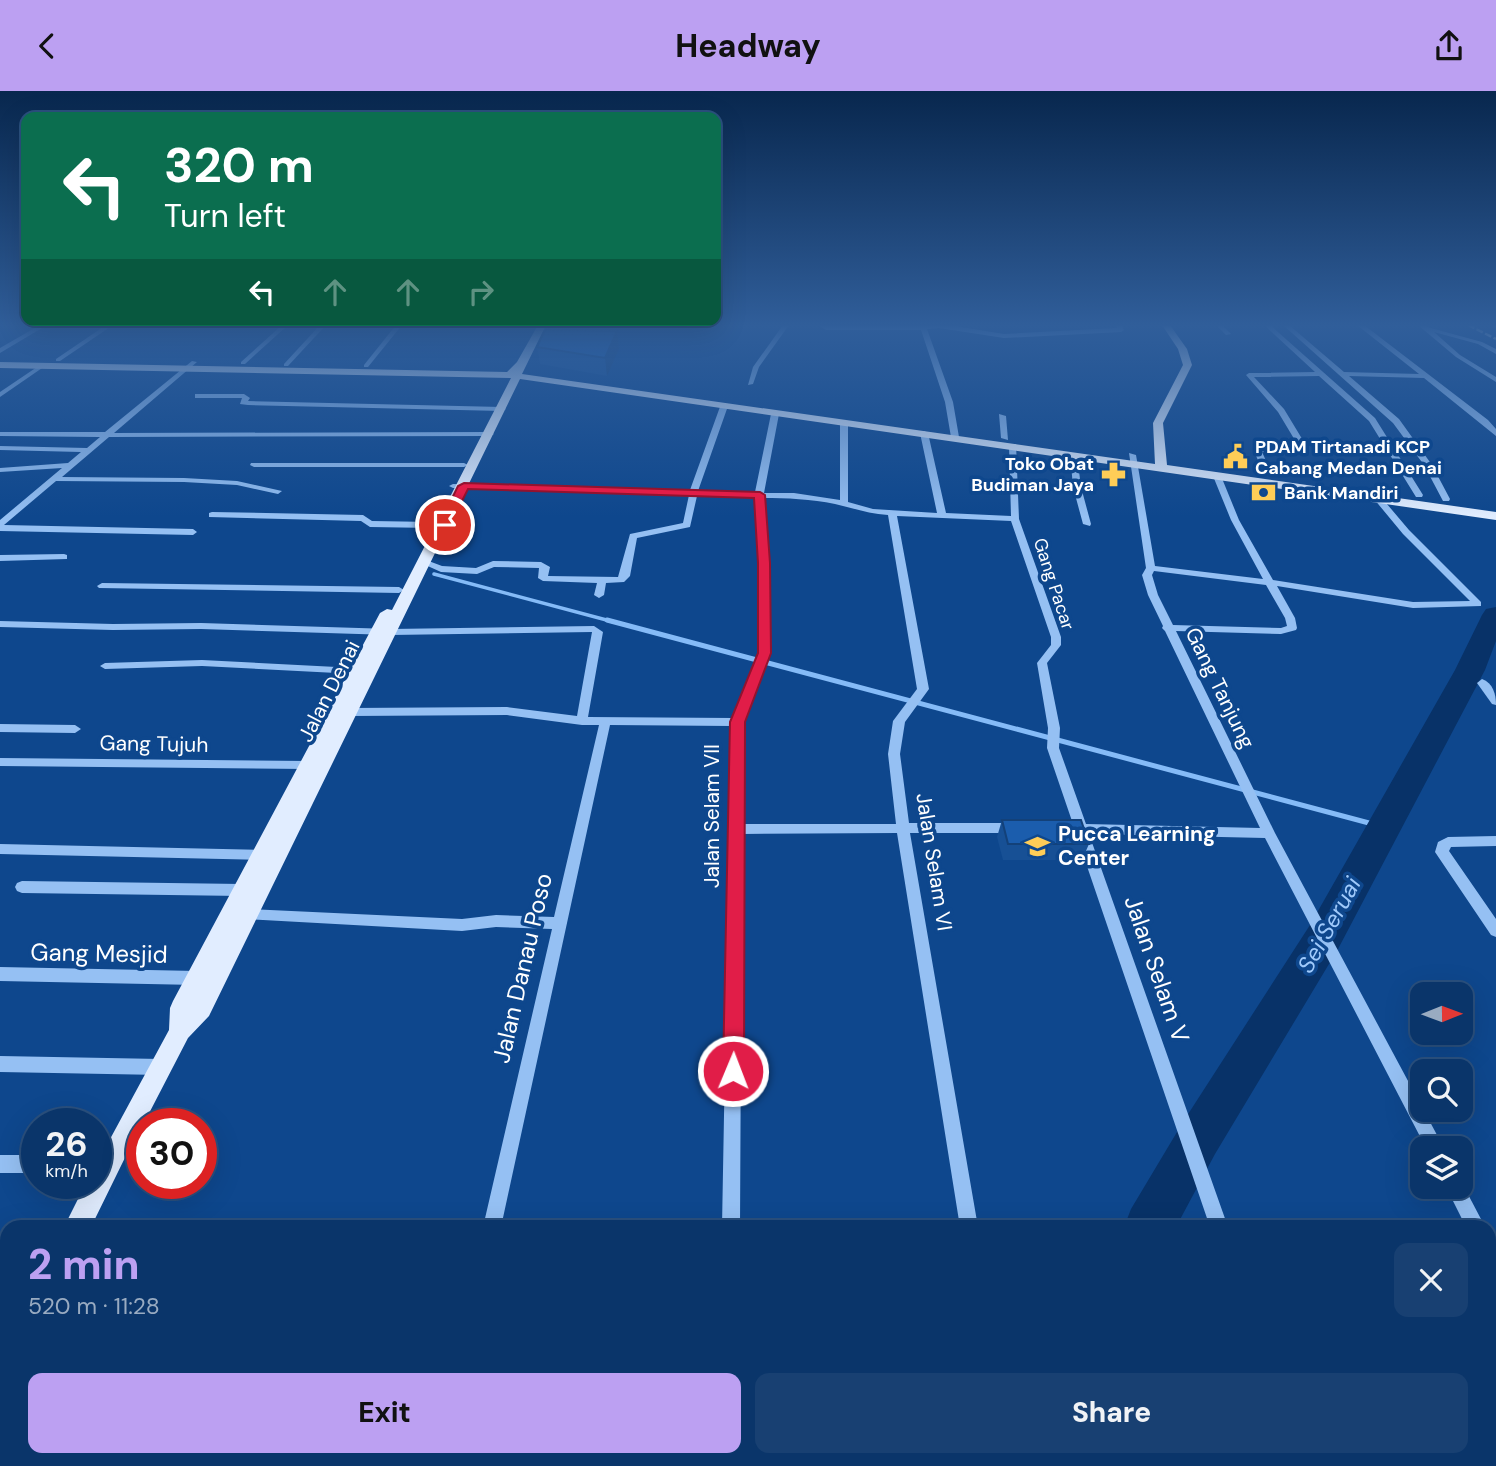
<!DOCTYPE html>
<html lang="en">
<head>
<meta charset="utf-8">
<style>
	:root { --surface:#0a356a; --page:#184072; --text:#f1f3f6; --muted:#99abc1; --line:#2a507e; --accent:#bca0f2 }
	body { margin:0; font-family:"DM Sans",sans-serif; background:var(--page); color:var(--text); height:100vh; display:flex; flex-direction:column; font-size:26px; white-space:nowrap }
	* { box-sizing:border-box; margin:0 }
	p { font-size:23px; color:var(--muted) }
	.icon { flex:none; width:38px; height:38px; fill:none; stroke:currentColor; stroke-width:2; stroke-linecap:round; stroke-linejoin:round }
	.map { position:relative; flex:1; overflow:hidden }
	.drawer { position:absolute; left:0px; top:1129px; width:1496px; height:247px; display:flex; flex-direction:column; background:var(--surface); border-radius:21px 21px 0 0; box-shadow:0 7px 28px #0002,0 0 0 2px var(--line) }
	.drawer>* { flex:none }
	.hud { position:absolute; left:21px; top:21px; width:700px; height:214px; border-radius:14px; box-shadow:0 7px 28px #0002,0 0 0 2px var(--line); background:#0b6e4f; color:#fff; overflow:hidden }
	.needle { width:46px; rotate:89deg }
	.buttons { position:absolute; left:1410px; top:891px; display:grid; gap:14px }
	.buttons a { display:grid; place-items:center; width:63px; height:63px; border-radius:14px; background:var(--surface); box-shadow:0 7px 28px #0002,0 0 0 2px var(--line); font-size:35px }
	.speed { position:absolute; left:21px; top:1017px; display:flex; gap:14px; font-size:35px; font-weight:700; text-align:center }
	.speed>* { display:grid; place-content:center; width:91px; height:91px; border-radius:50%; background:var(--surface); box-shadow:0 7px 28px #0002,0 0 0 2px var(--line); line-height:1 }
	.speed small { font-size:18px; font-weight:400 }
	.speed .limit { border:10px solid #d22; background:#fff; color:#111 }
	.pin { position:absolute; display:grid; place-items:center; width:60px; height:60px; color:#fff; margin:-30px; border:4px solid #fff; border-radius:50%; box-shadow:0 2px 7px #0007 }
	.me { position:absolute; width:77px; margin:-38px; rotate:1deg; stroke-linejoin:round; filter:drop-shadow(0 0 5px #0008) }
	.turn { display:flex; align-items:center; gap:24px; height:147px; padding:0 28px; font-size:32px }
	.turn .icon { width:91px; height:91px; stroke-width:2.5 }
	.turn b { display:block; font-size:49px; line-height:60px }
	.lanes { display:flex; align-items:center; height:66px; padding:0 28px; background:#0003; justify-content:center; gap:35px; direction:ltr }
	.lanes .off { opacity:.35 }
	.round { display:grid; place-items:center; flex:none; width:74px; height:74px; border-radius:14px; background:var(--page) }
	.headline { display:flex; align-items:center; justify-content:space-between; height:119px; padding:0 28px }
	h1 { font-size:42px; font-weight:800; line-height:52px; color:var(--accent) }
	.primary-button { display:flex; gap:14px; margin-top:auto; padding:14px 28px }
	.primary-button a { flex:1; height:80px; border-radius:14px; background:var(--accent); color:#111; font-size:28px; font-weight:800; line-height:80px; text-align:center }
	.primary-button a+a { background:var(--page); color:var(--text) }
	header { display:flex; justify-content:space-between; align-items:center; height:91px; padding:0 28px; background:var(--accent); color:#111; font-size:32px; font-weight:800 }
	.map>svg:first-child { display:block }
</style>
</head>
<body>
<header><svg class="icon" aria-label="back" viewBox="0 0 24 24"><path d="M15 5l-7 7 7 7"/></svg>Headway<svg class="icon" aria-label="share" viewBox="0 0 24 24"><path d="M12 15V3M7 8l5-5 5 5M5 13v7h14v-7"/></svg></header>
<div class="map">
<svg width="1496" height="1375" viewBox="0 0 1496 1375">
	<rect width="100%" height="100%" fill="#0e478d"/>
	<g fill="none" stroke-linecap="round" stroke-linejoin="round">
		<path stroke="#85bbf7" stroke-width="3.5" d="M 434,483 L 614,531"/>
		<path stroke="#85bbf7" stroke-width="5" d="M 607,529 L 1384,736"/>
		<path fill="#083268" fill-rule="evenodd" d="M 1496,516 L 1496,550 L 1485,579 L 1338,858 L 1215,1063 L 1176,1136 L 1124,1136 L 1131,1118 L 1183,1031 L 1310,834 L 1455,579 L 1482,524 L 1486,518 Z"/>
		<g fill="#95c0f3" fill-rule="evenodd">
			<path d="M 40,234 L 47,234 L 0,262 L 0,257 Z"/>
			<path d="M 106,234 L 113,234 L 60,270 L 56,270 L 56,268 Z"/>
			<path d="M 282,234 L 288,234 L 245,273 L 241,273 L 241,271 Z"/>
			<path d="M 320,234 L 326,234 L 288,275 L 284,275 L 284,273 Z"/>
			<path d="M 396,234 L 402,234 L 368,276 L 364,276 L 364,274 Z"/>
			<path d="M 444,234 L 544,234 L 545,235 L 542,237 L 447,236 Z"/>
			<path d="M 783,234 L 789,234 L 759,276 L 753,293 L 748,294 L 753,276 Z"/>
			<path d="M 818,234 L 948,234 L 1004,243 L 1117,237 L 1115,234 L 1121,234 L 1124,239 L 1121,241 L 1004,247 L 939,237 L 927,238 L 953,311 L 959,346 L 955,348 L 951,346 L 945,311 L 921,239 L 826,239 Z"/>
			<path d="M 1216,234 L 1222,234 L 1231,243 L 1226,244 Z"/>
			<path d="M 1264,234 L 1270,234 L 1375,327 L 1423,404 L 1422,406 L 1416,406 L 1369,330 L 1319,285 L 1254,286 L 1284,318 L 1307,356 L 1299,362 L 1262,361 L 1272,383 L 1265,385 L 1253,358 L 1254,356 L 1297,358 L 1299,356 L 1278,321 L 1246,284 L 1249,282 L 1315,281 Z"/>
			<path d="M 1283,234 L 1289,234 L 1344,281 L 1419,283 L 1357,234 L 1364,234 L 1488,329 L 1496,338 L 1496,345 L 1424,287 L 1349,285 L 1399,328 L 1432,374 L 1450,408 L 1449,410 L 1443,410 L 1424,374 L 1393,332 Z"/>
			<path d="M 1418,234 L 1424,234 L 1427,236 L 1482,251 L 1496,258 L 1496,263 L 1478,253 L 1434,241 L 1460,264 L 1496,286 L 1496,291 L 1456,266 Z"/>
			<path d="M 1491,234 L 1496,234 L 1496,237 Z"/>
			<path d="M 192,270 L 197,271 L 114,342 L 490,341 L 494,343 L 490,345 L 109,346 L 62,386 L 184,387 L 237,390 L 282,400 L 278,403 L 237,394 L 184,391 L 56,390 L 4,434 L 193,438 L 197,441 L 193,444 L 0,440 L 0,429 L 62,377 L 0,381 L 0,377 L 68,372 L 81,361 L 0,359 L 0,355 L 87,357 L 100,346 L 0,345 L 0,341 L 105,341 Z"/>
			<path d="M 40,274 L 45,275 L 0,306 L 0,301 Z"/>
			<path d="M 198,303 L 244,303 L 250,307 L 248,310 L 502,316 L 506,318 L 502,320 L 248,314 L 240,313 L 242,307 L 195,307 L 195,303 Z"/>
			<path d="M 721,313 L 728,315 L 698,400 L 755,401 L 771,323 L 775,321 L 779,323 L 764,402 L 794,402 L 840,409 L 840,332 L 844,330 L 848,332 L 848,411 L 873,418 L 937,422 L 920,342 L 924,340 L 928,342 L 946,422 L 1011,425 L 1009,355 L 1016,353 L 1019,428 L 1061,546 L 1061,554 L 1047,572 L 1060,637 L 1059,657 L 1086,733 L 1260,737 L 1165,540 L 1162,537 L 1163,535 L 1148,504 L 1142,484 L 1146,477 L 1129,362 L 1136,364 L 1155,475 L 1263,488 L 1231,429 L 1213,385 L 1217,383 L 1221,385 L 1239,429 L 1273,489 L 1413,511 L 1470,510 L 1403,443 L 1374,408 L 1381,406 L 1409,439 L 1481,511 L 1481,515 L 1413,517 L 1277,495 L 1295,527 L 1297,537 L 1296,539 L 1281,543 L 1176,540 L 1275,742 L 1444,1057 L 1426,1057 L 1265,747 L 1089,743 L 1228,1136 L 1210,1136 L 1076,743 L 1068,741 L 1067,738 L 1068,735 L 1073,733 L 1047,657 L 1048,637 L 1037,572 L 1051,554 L 1051,546 L 1011,430 L 897,425 L 929,598 L 905,631 L 900,663 L 909,732 L 1016,732 L 1021,734 L 1022,737 L 1021,740 L 1016,742 L 910,742 L 978,1136 L 960,1136 L 897,742 L 742,743 L 740,1136 L 722,1136 L 731,635 L 610,634 L 501,1136 L 483,1136 L 552,838 L 496,836 L 462,840 L 244,828 L 242,824 L 244,820 L 249,818 L 462,828 L 496,824 L 554,826 L 599,634 L 582,634 L 507,624 L 350,625 L 344,621 L 350,617 L 507,616 L 577,625 L 592,541 L 391,544 L 201,538 L 113,539 L 0,536 L 0,530 L 113,533 L 201,532 L 391,538 L 594,535 L 603,541 L 588,626 L 733,627 L 760,562 L 759,472 L 755,406 L 697,405 L 690,436 L 637,447 L 630,485 L 624,491 L 606,492 L 604,504 L 599,507 L 594,504 L 597,492 L 543,490 L 538,487 L 539,477 L 494,476 L 477,483 L 441,481 L 421,472 L 426,469 L 442,475 L 476,477 L 493,470 L 541,471 L 550,476 L 548,485 L 618,486 L 630,443 L 683,432 L 689,404 L 453,397 L 449,395 L 453,393 L 690,399 ZM 763,407 C 787,407 811,408 835,413 C 853,417 869,423 888,424 L 917,598 L 893,630 L 888,663 L 896,733 L 742,733 L 743,631 L 770,562 L 769,472 ZM 1154,480 L 1266,494 L 1285,527 L 1287,535 L 1281,537 L 1173,534 L 1158,504 L 1152,484 Z"/>
			<path d="M 999,323 L 1006,325 L 1008,349 L 1001,347 Z"/>
			<path d="M 1070,362 L 1077,364 L 1081,396 L 1091,433 L 1090,435 L 1083,433 L 1073,396 Z"/>
			<path d="M 251,372 L 464,372 L 468,374 L 464,376 L 254,376 L 250,374 Z"/>
			<path d="M 212,421 L 363,424 L 372,430 L 433,431 L 437,434 L 433,437 L 370,436 L 361,430 L 209,426 L 209,422 Z"/>
			<path d="M 64,463 L 67,464 L 67,468 L 0,470 L 0,464 Z"/>
			<path d="M 102,492 L 399,496 L 404,499 L 399,502 L 99,497 L 97,495 Z"/>
			<path d="M 202,569 L 356,577 L 361,580 L 356,583 L 202,575 L 105,578 L 100,575 L 105,572 Z"/>
			<path d="M 1482,588 C 1493,592 1496,603 1496,614 L 1492,613 L 1477,592 Z"/>
			<path d="M 0,633 L 75,634 L 81,638 L 75,642 L 0,641 Z"/>
			<path d="M 0,667 L 307,670 L 313,674 L 307,678 L 0,675 Z"/>
			<path d="M 1496,745 L 1496,755 L 1451,756 L 1449,760 L 1496,828 L 1496,846 L 1491,844 L 1435,761 L 1438,751 L 1448,746 Z"/>
			<path d="M 0,753 L 268,759 L 273,760 L 275,764 L 273,768 L 268,769 L 0,763 Z"/>
			<path d="M 22,790 L 242,793 L 247,795 L 249,799 L 247,803 L 242,805 L 22,802 L 17,800 L 15,796 L 17,792 Z"/>
			<path d="M 0,876 L 197,880 L 202,882 L 204,887 L 202,892 L 197,894 L 0,890 Z"/>
			<path d="M 0,965 L 161,968 L 167,971 L 169,976 L 167,981 L 161,984 L 0,981 Z"/>
			<rect x="0" y="1064" width="37" height="18"/>
			<path d="M 1461,1090 L 1482,1130 L 1485,1136 L 1466,1136 L 1446,1096 L 1461,1096 Z"/>
			<path d="M 1489,1153 L 1496,1156 L 1496,1184 L 1489,1181 Z"/>
			<rect x="0" y="1189" width="7" height="20"/>
			<rect x="1489" y="1203" width="7" height="20"/>
			<path d="M 429,1368 L 451,1368 L 450,1375 L 428,1375 Z"/>
			<rect x="717" y="1368" width="22" height="7"/>
			<path d="M 1002,1368 L 1024,1368 L 1025,1375 L 1003,1375 Z"/>
			<path d="M 1287,1368 L 1309,1368 L 1312,1375 L 1290,1375 Z"/>
		</g>
		<g fill="#e1edff" fill-rule="evenodd">
			<path d="M 538,234 L 546,234 L 522,283 L 1155,373 L 1153,332 L 1183,274 L 1178,258 L 1162,234 L 1170,234 L 1187,258 L 1192,274 L 1163,332 L 1167,374 L 1496,421 L 1496,429 L 520,288 L 209,925 L 188,947 L 144,1032 L 142,1032 L 91,1136 L 64,1136 L 86,1092 L 96,1092 L 96,1074 L 169,939 L 170,917 L 173,910 L 380,522 L 387,518 L 392,519 L 511,287 L 0,277 L 0,271 L 507,281 L 517,271 Z"/>
			<path d="M 7,1255 L 7,1294 L 0,1296 L 0,1258 Z"/>
		</g>
		<path stroke="#fff" stroke-width="2.5" stroke-dasharray="7 2.5" stroke-linecap="butt" d="M 1468,234 L 1496,248"/>
	</g>
	<g fill="#175095">
		<path d="M 617,240 L 619,258 L 607,285 L 540,273 L 537,256 Z"/>
		<path d="M 1002,729 L 1089,753 L 1082,769 L 1003,769 L 997,746 Z"/>
	</g>
	<path fill="#134179" d="M 617,240 L 619,258 L 607,285 L 605,267 Z"/>
	<g fill="#1b5dad" stroke="#134179" stroke-width="2">
		<path d="M 545,239 L 617,240 L 605,267 L 537,256 Z"/>
		<path d="M 1002,729 L 1081,729 L 1089,753 L 1008,753 Z"/>
	</g>
	<linearGradient id="sky" x2="0" y2="1"><stop stop-color="#08274e"/><stop offset="0.55" stop-color="#305e9a"/><stop offset="1" stop-color="#305e9a" stop-opacity="0"/></linearGradient>
	<rect width="1496" height="426" fill="url(#sky)"/>
	<path fill="#e11d48" stroke="#92132f" stroke-width="2" d="M 464,392 L 760,401 L 765,404 L 770,472 L 771,562 L 745,631 L 744,980 L 741,987 L 733,990 L 726,987 L 723,980 L 730,631 L 758,562 L 758,472 L 754,407 L 468,398 L 449,436 L 441,436 L 439,434 L 458,395 Z"/>
	<defs>
		<symbol id="civic-bare" viewBox="-9 -9 18 18"><path d="M-.6-6.5H3V-4.5H.6V-3L4-1V1h2V6H-6V1h2V-1L-.6-3ZM-1.2 2.5V6h2.4V2.5Z" fill="#ffcd57" stroke="#0e478d" stroke-width="2.5" paint-order="stroke"/></symbol>
		<symbol id="pharmacy-bare" viewBox="-9 -9 18 18"><path d="M-2-6h4v4h4v4h-4v4h-4v-4h-4v-4h4Z" fill="#ffcd57" stroke="#0e478d" stroke-width="2.5" paint-order="stroke"/></symbol>
		<symbol id="bank-bare" viewBox="-9 -9 18 18"><path d="M-6-4H6V4H-6ZM0-2.3a2.3 2.3 0 1 0 0 4.6a2.3 2.3 0 1 0 0-4.6Z" fill="#ffcd57" stroke="#0e478d" stroke-width="2.5" paint-order="stroke"/></symbol>
		<symbol id="school-bare" viewBox="-9 -9 18 18"><path d="M0-5L7-2L0 1L-7-2ZM-4 1L0 2.5L4 1V4Q0 6-4 4Z" fill="#ffcd57" stroke="#0e478d" stroke-width="2.5" paint-order="stroke"/></symbol>
	</defs>
	<g fill-rule="evenodd">
		<use href="#civic-bare" x="1218" y="348" width="35" height="35"/>
		<use href="#pharmacy-bare" x="1096" y="366" width="35" height="35"/>
		<use href="#bank-bare" x="1246" y="384" width="35" height="35"/>
		<use href="#school-bare" x="1020" y="738" width="35" height="35"/>
	</g>
	<g text-anchor="middle" dominant-baseline="central" stroke-width="7" stroke-linejoin="round" paint-order="stroke">
		<g font-size="18" font-weight="bold" fill="#fff" stroke="#0e478d" text-anchor="start">
			<text x="1255" y="356">PDAM Tirtanadi KCP<tspan x="1255" dy="21">Cabang Medan Denai</tspan></text>
			<text x="1094" y="373" text-anchor="end">Toko Obat<tspan x="1094" dy="21">Budiman Jaya</tspan></text>
			<text x="1284" y="402">Bank Mandiri</text>
		</g>
		<g font-size="18" fill="#fff" stroke="#0e478d">
			<text transform="translate(1054 493) rotate(72)">Gang Pacar</text>
		</g>
		<g font-size="21" fill="#fff" stroke="#0e478d">
			<text transform="translate(1220 597) rotate(64)">Gang Tanjung</text>
			<text transform="translate(329 600) rotate(-63)">Jalan Denai</text>
			<text transform="translate(154 653) rotate(1)">Gang Tujuh</text>
			<text transform="translate(712 725) rotate(-90)">Jalan Selam VII</text>
			<text transform="translate(934 771) rotate(81)">Jalan Selam VI</text>
		</g>
		<g font-size="21" font-weight="bold" fill="#fff" stroke="#0e478d" text-anchor="start">
			<text x="1058" y="743">Pucca Learning<tspan x="1058" dy="24">Center</tspan></text>
		</g>
		<g font-size="23" font-style="italic" fill="#a0cafb" stroke="#0e478d">
			<text transform="translate(1329 834) rotate(-61)">Sei Seruai</text>
		</g>
		<g font-size="24" fill="#fff" stroke="#0e478d">
			<text transform="translate(99 862) rotate(1)">Gang Mesjid</text>
			<text transform="translate(522 877) rotate(-77)">Jalan Danau Poso</text>
			<text transform="translate(1157 878) rotate(71)">Jalan Selam V</text>
		</g>
	</g>
</svg>
<div class="buttons">
<a><svg class="needle" viewBox="-14 -14 28 28"><path d="M0-13l5 13h-10z" fill="#e53935"/><path d="M0 13l5-13h-10z" fill="#99abc1"/></svg></a>
<a><svg class="icon" aria-label="search" viewBox="0 0 24 24"><circle cx="10" cy="10" r="6"/><path d="M15 15l6 6"/></svg></a>
<a><svg class="icon" aria-label="layers" viewBox="0 0 24 24"><path d="M12 4l9 5-9 5-9-5zM3 14l9 5 9-5"/></svg></a>
</div>
<div class="speed"><div>26<small>km/h</small></div><div class="limit">30</div></div>
<div class="pin" style="left:445px;top:434px;background:#d93025"><svg class="icon" aria-label="arrive" viewBox="0 0 24 24"><path d="M6 21V4h12l-3 4 3 4H6"/></svg></div>
<svg class="me" style="left:733px;top:980px" viewBox="-20 -20 40 40"><circle r="17" fill="#e11d48" stroke="#fff" stroke-width="3"/><path d="M0-11L8 9 0 5-8 9z" fill="#fff"/></svg>
<div class="hud">
<div class="turn"><svg class="icon" aria-label="left" viewBox="0 0 24 24"><path d="M17 20v-9H6M10 6l-5 5 5 5"/></svg><div><b>320 m</b>Turn left</div></div>
<div class="lanes"><svg class="icon" aria-label="left" viewBox="0 0 24 24"><path d="M17 20v-9H6M10 6l-5 5 5 5"/></svg><svg class="icon off" aria-label="ahead" viewBox="0 0 24 24"><path d="M12 20V5M6 11l6-6 6 6"/></svg><svg class="icon off" aria-label="ahead" viewBox="0 0 24 24"><path d="M12 20V5M6 11l6-6 6 6"/></svg><svg class="icon off" aria-label="right" viewBox="0 0 24 24"><path d="M7 20v-9h11M14 6l5 5-5 5"/></svg></div>
</div>
<section class="drawer">
<div class="headline"><div><h1>2 min</h1><p>520 m · 11:28</p></div><a class="round"><svg class="icon" aria-label="close" viewBox="0 0 24 24"><path d="M6 6l12 12M18 6L6 18"/></svg></a></div>
<div class="primary-button"><a>Exit</a><a>Share</a></div>
</section>
</div>
</body>
</html>
